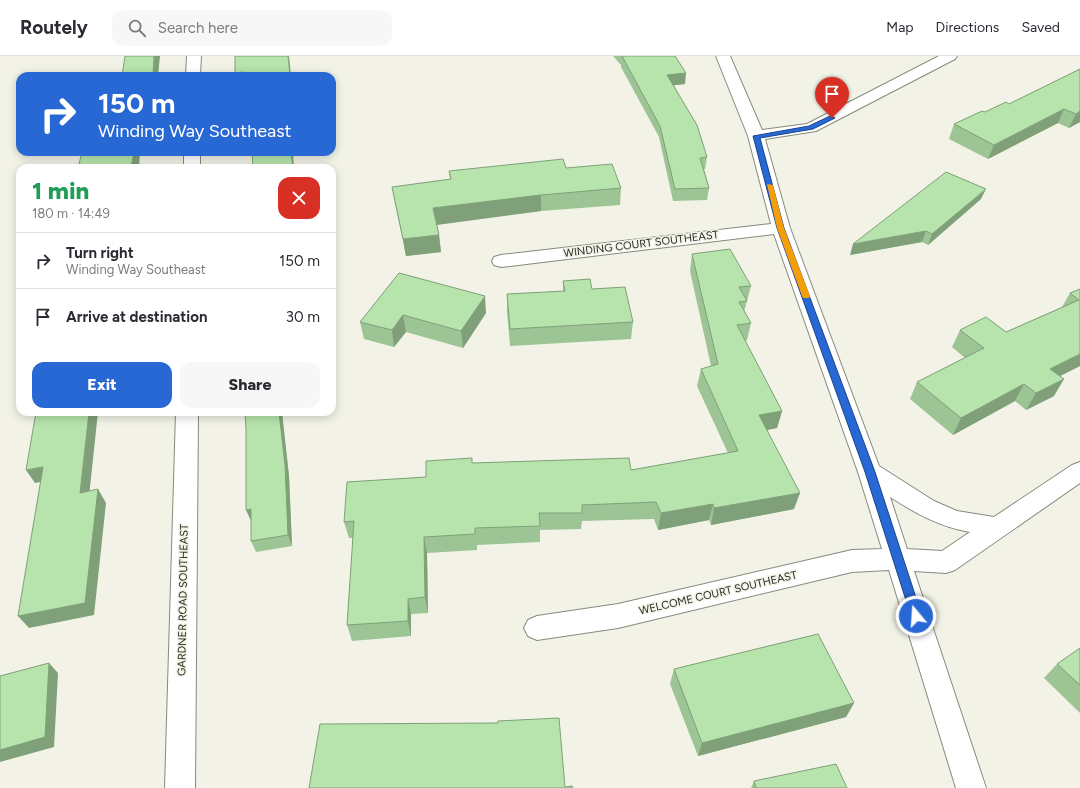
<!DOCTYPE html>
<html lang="en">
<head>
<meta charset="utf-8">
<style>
	:root { --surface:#fff; --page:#f7f7f7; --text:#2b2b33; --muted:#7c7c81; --line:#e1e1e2; --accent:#2868d5 }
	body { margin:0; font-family:Figtree,sans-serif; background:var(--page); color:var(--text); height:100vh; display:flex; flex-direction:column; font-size:15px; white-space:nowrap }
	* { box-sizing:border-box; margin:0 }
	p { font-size:13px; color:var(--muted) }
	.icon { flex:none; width:22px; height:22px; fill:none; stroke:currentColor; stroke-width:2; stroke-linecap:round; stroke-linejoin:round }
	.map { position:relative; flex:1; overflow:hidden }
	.drawer { position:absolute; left:16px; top:108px; width:320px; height:252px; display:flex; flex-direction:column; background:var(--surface); border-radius:12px; box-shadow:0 2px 10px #0003 }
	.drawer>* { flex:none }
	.top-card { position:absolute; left:16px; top:16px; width:320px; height:84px; border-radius:12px; box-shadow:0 2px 10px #0003; background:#2868d5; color:#fff; overflow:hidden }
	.pin { position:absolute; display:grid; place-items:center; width:34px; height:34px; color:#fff; margin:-41px -17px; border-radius:50% 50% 50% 0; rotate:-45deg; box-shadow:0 0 4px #0007 }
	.pin .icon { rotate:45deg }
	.me { position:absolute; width:44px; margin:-22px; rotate:342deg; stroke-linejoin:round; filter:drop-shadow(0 0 3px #0008) }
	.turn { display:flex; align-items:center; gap:14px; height:84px; padding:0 16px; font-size:18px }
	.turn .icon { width:52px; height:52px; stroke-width:2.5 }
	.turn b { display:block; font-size:28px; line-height:34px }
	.round { display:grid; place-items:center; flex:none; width:42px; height:42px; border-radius:12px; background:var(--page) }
	.summary { display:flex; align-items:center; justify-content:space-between; height:68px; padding:0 16px }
	h1 { font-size:24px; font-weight:800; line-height:30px; color:#1e9e55 }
	.action { display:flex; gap:8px; margin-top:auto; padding:8px 16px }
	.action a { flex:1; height:46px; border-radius:12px; background:var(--accent); color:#fff; font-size:16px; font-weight:800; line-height:46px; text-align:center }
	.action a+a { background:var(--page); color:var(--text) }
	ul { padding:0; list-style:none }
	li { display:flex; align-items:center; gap:12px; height:56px; padding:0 16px; border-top:1px solid var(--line) }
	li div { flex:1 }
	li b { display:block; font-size:15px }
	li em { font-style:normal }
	header { display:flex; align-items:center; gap:24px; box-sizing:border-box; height:56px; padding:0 20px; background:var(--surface); border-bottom:1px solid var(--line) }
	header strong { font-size:19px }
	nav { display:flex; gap:22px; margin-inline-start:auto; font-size:14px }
	.search { width:280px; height:36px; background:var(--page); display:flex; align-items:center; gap:10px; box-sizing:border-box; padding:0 14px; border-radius:12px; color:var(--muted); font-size:15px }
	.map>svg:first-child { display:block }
</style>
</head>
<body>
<header>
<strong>Routely</strong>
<div class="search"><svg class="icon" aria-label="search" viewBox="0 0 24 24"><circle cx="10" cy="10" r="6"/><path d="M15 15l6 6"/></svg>Search here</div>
<nav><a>Map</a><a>Directions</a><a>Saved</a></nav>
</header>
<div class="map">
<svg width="1080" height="732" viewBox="0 0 1080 732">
	<rect width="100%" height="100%" fill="#f2f3e6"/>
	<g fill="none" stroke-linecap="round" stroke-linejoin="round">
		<defs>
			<g id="street">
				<path d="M 187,0 L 201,0 L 200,20 L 186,20 Z"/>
				<path d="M 716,0 L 730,0 L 762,74 L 807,68 L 939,0 L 957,0 L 955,3 L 816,75 L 765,83 L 790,172 L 879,410 L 934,445 L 957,455 L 994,461 L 1072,409 L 1080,406 L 1080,427 L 955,514 L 946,517 L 914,515 L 986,732 L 956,732 L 889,514 L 852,516 L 618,572 L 537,584 L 528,580 L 524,572 L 528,564 L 537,560 L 618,548 L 852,494 L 882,493 L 858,416 L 774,178 L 501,211 L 494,209 L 492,205 L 494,201 L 501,199 L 771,168 L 748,80 ZM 890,441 C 915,457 940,471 970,476 L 942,495 L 907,493 Z"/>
				<rect x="184" y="96" width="16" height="16"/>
				<path d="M 176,356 L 198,356 L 195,732 L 165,732 Z"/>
			</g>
		</defs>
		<use href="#street" stroke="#88897d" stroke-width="2"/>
		<use href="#street" fill="#fff" fill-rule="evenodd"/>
	</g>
	<g fill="#9dc494">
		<path d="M 613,0 L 675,0 L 685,28 L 674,29 L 707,101 L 705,113 L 704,113 L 709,132 L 707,144 L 673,145 L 659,81 L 621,11 L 621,9 Z"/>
		<path d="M 1080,13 L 1080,66 L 1069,72 L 1058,67 L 988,103 L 949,83 L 954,68 L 1009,48 Z"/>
		<path d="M 566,112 L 621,132 L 620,149 L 541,155 L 437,169 L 439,179 L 441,196 L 406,200 L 395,147 L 392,131 L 450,124 L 449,115 Z"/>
		<path d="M 981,143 L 928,189 L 922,186 L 850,199 Z"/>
		<path d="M 692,198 L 751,230 L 744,256 L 751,267 L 747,284 L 745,285 L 782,355 L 777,372 L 767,374 L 794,453 L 711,469 L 709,464 L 658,474 L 654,463 L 582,465 L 581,473 L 540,474 L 540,486 L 477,489 L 477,494 L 427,497 L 428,557 L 411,558 L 411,580 L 352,585 L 347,569 L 353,482 L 349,482 L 344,466 L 426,421 L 473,407 L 631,414 L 728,397 L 697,330 L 701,313 L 711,310 L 690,215 Z"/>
		<path d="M 399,217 L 486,257 L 463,292 L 406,276 L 394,291 L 364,283 L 360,266 Z"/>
		<path d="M 563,225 L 592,233 L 633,266 L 631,283 L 510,290 L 507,255 L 507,238 L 563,235 Z"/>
		<path d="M 1080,233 L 1080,310 L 1060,320 L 1054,340 L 1026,354 L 1015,345 L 953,379 L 910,343 L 917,326 L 965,302 L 952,291 L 960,274 L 1006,276 L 1062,251 L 1070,237 Z"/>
		<path d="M 245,356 L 288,356 L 282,357 L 289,420 L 292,490 L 256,496 L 251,485 L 251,465 L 246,373 Z"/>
		<path d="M 1080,592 L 1080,657 L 1044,622 L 1057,608 Z"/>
		<path d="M 674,613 L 854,647 L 846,661 L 698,700 L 670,628 Z"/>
		<path d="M 754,725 L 847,732 L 751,732 Z"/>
	</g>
	<g fill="#7fa078">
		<path d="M 154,0 L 160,0 L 158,20 L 153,20 Z"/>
		<path d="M 288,0 L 289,0 L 291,20 L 290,20 Z"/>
		<path d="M 244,16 L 245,20 L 236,20 L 235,17 Z"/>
		<path d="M 686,17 L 685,28 L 666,30 L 667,19 Z"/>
		<path d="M 1064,53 L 1058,67 L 988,103 L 994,89 Z"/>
		<path d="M 1080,55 L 1080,66 L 1069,72 L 1076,58 Z"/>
		<path d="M 134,96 L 140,96 L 139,112 L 131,112 Z"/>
		<path d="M 291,96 L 293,96 L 294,112 L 291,112 Z"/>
		<path d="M 986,133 L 981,143 L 928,189 L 932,178 Z"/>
		<path d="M 541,139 L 541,155 L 435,169 L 433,152 Z"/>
		<path d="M 926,175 L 922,186 L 850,199 L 853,188 Z"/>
		<path d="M 439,179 L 441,196 L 406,200 L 403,183 Z"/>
		<path d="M 485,240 L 486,257 L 463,292 L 461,275 Z"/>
		<path d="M 403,259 L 406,276 L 394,291 L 392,274 Z"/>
		<path d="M 1080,298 L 1080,310 L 1040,330 L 1050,313 Z"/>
		<path d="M 1064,323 L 1054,340 L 1026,354 L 1036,337 Z"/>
		<path d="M 1024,328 L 1015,345 L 953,379 L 961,362 Z"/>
		<path d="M 782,355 L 777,372 L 755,376 L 759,359 Z"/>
		<path d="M 89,356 L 98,356 L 88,450 L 80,437 Z"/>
		<path d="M 279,356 L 288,356 L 282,357 L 289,420 L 292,490 L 288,479 Z"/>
		<path d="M 43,411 L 52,424 L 35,427 L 26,414 Z"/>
		<path d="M 98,433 L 106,447 L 94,559 L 29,572 L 18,560 Z"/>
		<path d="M 800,437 L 794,453 L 711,469 L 714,452 Z"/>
		<path d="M 713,448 L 709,464 L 658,474 L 661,457 Z"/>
		<path d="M 251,453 L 256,464 L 251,465 L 246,454 Z"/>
		<path d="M 424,481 L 427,497 L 428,557 L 425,541 Z"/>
		<path d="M 408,543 L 411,558 L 411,580 L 408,565 Z"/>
		<path d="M 49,607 L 58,617 L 54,691 L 0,706 L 0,694 Z"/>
		<path d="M 854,647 L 846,661 L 698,700 L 702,687 Z"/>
	</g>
	<g fill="#b6e4ac" stroke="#7fa078">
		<path d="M 125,0 L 154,0 L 153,20 L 122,20 Z"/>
		<path d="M 235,0 L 288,0 L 290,20 L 244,20 L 244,16 L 235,17 Z"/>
		<path d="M 622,0 L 675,0 L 686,17 L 667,19 L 697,69 L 707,101 L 700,102 L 709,132 L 675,133 L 660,70 Z"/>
		<path d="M 1080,13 L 1080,55 L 1076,58 L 1064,53 L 994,89 L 954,68 L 982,55 L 985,56 L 1006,46 L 1009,48 Z"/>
		<path d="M 82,96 L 134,96 L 131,112 L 78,112 Z"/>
		<path d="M 252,96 L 291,96 L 293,112 L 253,112 Z"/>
		<path d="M 563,103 L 566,112 L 612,108 L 621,132 L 541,139 L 433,152 L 439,179 L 403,183 L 392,131 L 451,123 L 449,115 Z"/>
		<path d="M 946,116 L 986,133 L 932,178 L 926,175 L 853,188 Z"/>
		<path d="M 730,193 L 751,230 L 739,231 L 747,245 L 739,246 L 751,267 L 737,269 L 782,355 L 759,359 L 800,437 L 714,452 L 713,448 L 661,457 L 656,446 L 582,449 L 582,457 L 539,457 L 540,470 L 475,472 L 475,478 L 424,481 L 425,541 L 408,543 L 408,565 L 347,569 L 354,465 L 344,466 L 347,426 L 426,421 L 426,405 L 472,402 L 472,407 L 629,402 L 631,414 L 738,395 L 701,313 L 718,308 L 692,198 Z"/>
		<path d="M 399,217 L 485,240 L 461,275 L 403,259 L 392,274 L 360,266 Z"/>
		<path d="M 590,223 L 592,233 L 625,231 L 633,266 L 510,273 L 507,238 L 565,235 L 563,225 Z"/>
		<path d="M 1080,233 L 1080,298 L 1050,313 L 1064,323 L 1036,337 L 1024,328 L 961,362 L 917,326 L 984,292 L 960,274 L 986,261 L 1006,276 L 1079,244 L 1070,237 Z"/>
		<path d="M 36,356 L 89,356 L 80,437 L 98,433 L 85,547 L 18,560 L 43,411 L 26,414 Z"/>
		<path d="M 245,356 L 279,356 L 285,409 L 288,479 L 251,485 L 251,453 L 246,454 L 246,373 Z"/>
		<path d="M 818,578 L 854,647 L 702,687 L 674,613 Z"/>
		<path d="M 1080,592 L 1080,629 L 1057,608 Z"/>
		<path d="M 49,607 L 45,681 L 0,694 L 0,620 Z"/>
		<path d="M 559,662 L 565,731 L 572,730 L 573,732 L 309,732 L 320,668 L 498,667 L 498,665 Z"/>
		<path d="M 836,708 L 847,732 L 756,732 L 754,725 Z"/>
	</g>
	<path fill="#2868d5" stroke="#1a448a" d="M 830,60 L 835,62 L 813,73 L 760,82 L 784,172 L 875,416 L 922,560 L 920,564 L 916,565 L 913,564 L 911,560 L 865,416 L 777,172 L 753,80 L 809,70 Z"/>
	<path fill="#f59e0b" d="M 767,128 L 773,129 L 784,172 L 810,240 L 809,242 L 803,242 L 802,240 L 777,172 Z"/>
	<g text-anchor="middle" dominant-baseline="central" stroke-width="3" stroke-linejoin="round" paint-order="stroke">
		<g font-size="11" fill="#2a2a25" stroke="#f2f3e6">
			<text transform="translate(641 188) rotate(-7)">WINDING COURT SOUTHEAST</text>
			<text transform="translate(718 537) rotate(-13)">WELCOME COURT SOUTHEAST</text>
			<text transform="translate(183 544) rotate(-89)">GARDNER ROAD SOUTHEAST</text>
		</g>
	</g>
</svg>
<div class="pin" style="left:832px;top:62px;background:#d93025"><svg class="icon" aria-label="arrive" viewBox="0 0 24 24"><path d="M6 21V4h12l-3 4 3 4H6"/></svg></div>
<svg class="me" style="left:916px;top:560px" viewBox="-20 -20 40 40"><circle r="17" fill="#2868d5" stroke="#fff" stroke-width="3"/><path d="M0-11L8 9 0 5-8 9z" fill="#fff"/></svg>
<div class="top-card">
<div class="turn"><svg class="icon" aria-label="right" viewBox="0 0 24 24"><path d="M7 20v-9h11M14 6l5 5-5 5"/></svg><div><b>150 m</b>Winding Way Southeast</div></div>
</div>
<section class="drawer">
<div class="summary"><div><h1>1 min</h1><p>180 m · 14:49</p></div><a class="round" style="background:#d93025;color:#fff"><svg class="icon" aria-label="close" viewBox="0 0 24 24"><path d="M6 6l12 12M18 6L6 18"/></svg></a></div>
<ul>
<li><svg class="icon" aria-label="right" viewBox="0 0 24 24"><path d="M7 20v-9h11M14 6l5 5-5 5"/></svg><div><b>Turn right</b><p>Winding Way Southeast</p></div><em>150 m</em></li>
<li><svg class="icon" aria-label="arrive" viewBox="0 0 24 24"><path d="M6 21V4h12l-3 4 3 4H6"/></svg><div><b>Arrive at destination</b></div><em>30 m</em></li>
</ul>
<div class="action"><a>Exit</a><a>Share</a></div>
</section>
</div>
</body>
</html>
